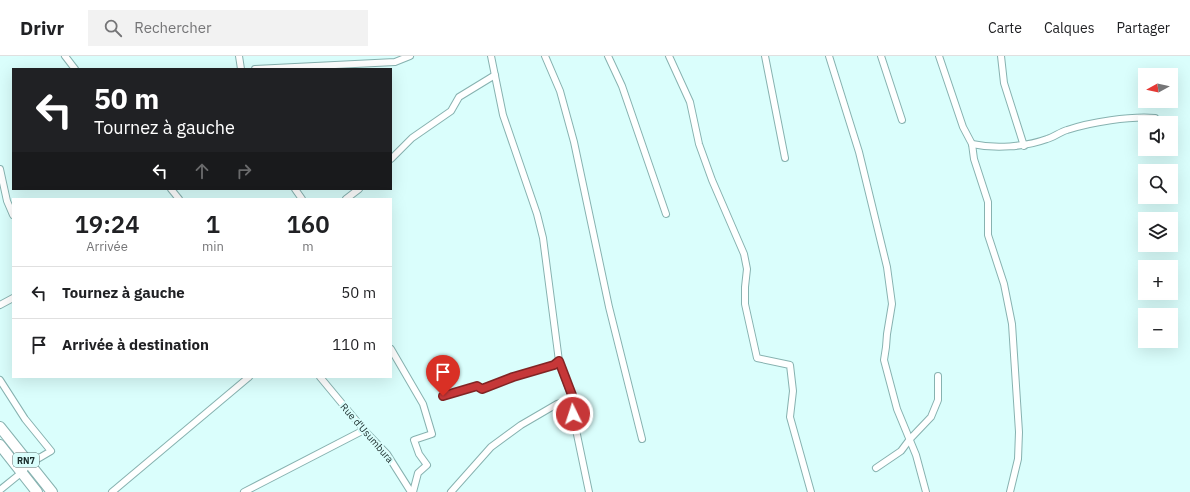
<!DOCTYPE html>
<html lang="fr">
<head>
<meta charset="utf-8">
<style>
	:root { --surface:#fff; --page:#f2f2f2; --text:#202124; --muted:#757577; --line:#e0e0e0 }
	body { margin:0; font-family:"IBM Plex Sans",sans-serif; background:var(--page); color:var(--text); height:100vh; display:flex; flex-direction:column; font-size:15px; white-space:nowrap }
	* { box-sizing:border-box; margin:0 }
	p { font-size:13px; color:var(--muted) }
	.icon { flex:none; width:22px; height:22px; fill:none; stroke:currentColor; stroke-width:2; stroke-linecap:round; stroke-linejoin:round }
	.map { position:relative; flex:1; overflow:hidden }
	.drawer { position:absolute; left:12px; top:142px; width:380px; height:180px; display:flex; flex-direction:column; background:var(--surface); border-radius:0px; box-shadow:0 4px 16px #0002 }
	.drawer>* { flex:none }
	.top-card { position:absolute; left:12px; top:12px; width:380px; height:122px; border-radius:0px; box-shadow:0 4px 16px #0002; background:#202124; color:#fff; overflow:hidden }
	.needle { width:26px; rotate:262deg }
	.controls { position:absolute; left:1138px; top:12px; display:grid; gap:8px }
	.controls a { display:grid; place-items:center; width:40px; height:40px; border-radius:0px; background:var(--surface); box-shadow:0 4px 16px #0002; font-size:20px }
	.pin { position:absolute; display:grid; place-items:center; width:34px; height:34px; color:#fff; margin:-41px -17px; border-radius:50% 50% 50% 0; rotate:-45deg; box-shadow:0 0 4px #0007 }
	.pin .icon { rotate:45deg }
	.me { position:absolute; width:44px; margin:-22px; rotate:356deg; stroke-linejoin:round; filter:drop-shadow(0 0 3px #0008) }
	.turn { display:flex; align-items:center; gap:14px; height:84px; padding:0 16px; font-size:18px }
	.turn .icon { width:52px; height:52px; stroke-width:2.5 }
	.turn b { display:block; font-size:28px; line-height:34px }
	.lanes { display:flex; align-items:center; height:38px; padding:0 16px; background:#0003; justify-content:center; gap:20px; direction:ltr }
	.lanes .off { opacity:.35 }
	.eta { display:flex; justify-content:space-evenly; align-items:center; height:68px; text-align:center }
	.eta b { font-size:24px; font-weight:600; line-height:28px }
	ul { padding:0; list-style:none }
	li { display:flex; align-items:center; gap:12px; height:52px; padding:0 16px; border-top:1px solid var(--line) }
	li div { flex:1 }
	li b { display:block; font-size:15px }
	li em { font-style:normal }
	header { display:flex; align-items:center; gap:24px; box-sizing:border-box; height:56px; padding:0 20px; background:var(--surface); border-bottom:1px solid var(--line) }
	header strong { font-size:19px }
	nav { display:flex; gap:22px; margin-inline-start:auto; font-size:14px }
	.search { width:280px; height:36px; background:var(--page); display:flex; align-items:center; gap:10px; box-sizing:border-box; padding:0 14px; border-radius:0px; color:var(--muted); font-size:15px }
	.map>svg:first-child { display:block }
</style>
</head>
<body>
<header>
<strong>Drivr</strong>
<div class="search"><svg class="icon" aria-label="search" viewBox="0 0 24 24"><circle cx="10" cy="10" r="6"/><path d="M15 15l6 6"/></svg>Rechercher</div>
<nav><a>Carte</a><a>Calques</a><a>Partager</a></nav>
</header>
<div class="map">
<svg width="1190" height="436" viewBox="0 0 1190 436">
	<rect width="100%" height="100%" fill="#dafefc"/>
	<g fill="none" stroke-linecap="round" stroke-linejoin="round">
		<defs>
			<g id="minor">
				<path d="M 65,0 L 75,13"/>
				<path d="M 239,0 L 241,13"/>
				<path d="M 491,0 L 503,59 L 537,158 L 543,182 L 559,305 L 571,339 L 570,345 L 589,436"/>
				<path d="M 545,0 L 560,35 L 574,86 L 609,251 L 642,383"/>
				<path d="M 608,0 L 622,30 L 666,158"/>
				<path d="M 669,0 L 690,46 L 699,88 L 712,124 L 744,198 L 747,213 L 745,231 L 745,248 L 757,302 L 790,309 L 793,335 L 790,361 L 811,436"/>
				<path d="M 765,0 L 785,102"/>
				<path d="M 829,0 L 859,96 L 887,211 L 892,248 L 887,278 L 886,291 L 884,304 L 897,353 L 916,399 L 926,436"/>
				<path d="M 881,0 L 902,64"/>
				<path d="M 939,0 L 963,71 L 972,88 L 974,103 L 988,146 L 988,179 L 1004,228 L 1012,268 L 1019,376 L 1018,403 L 1010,436"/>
				<path d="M 1001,0 L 1004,27 L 1024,90"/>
				<path d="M 255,13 L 395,6 L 410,0"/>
				<path d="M 972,88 C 995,93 1025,91 1047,83 C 1054,81 1060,76 1067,74 C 1091,66 1130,60 1155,62"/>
				<path d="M 391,103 L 412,82 L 451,55 L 459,41 L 495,19"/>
				<path d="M 0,113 L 7,145 L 13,159"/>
				<path d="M 171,133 L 179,143"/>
				<path d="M 295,133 L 302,143"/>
				<path d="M 346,143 L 359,133"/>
				<path d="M 0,249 L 13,242"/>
				<path d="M 391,293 L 423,348 L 432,378 L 414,384 L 419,398 L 427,409 L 418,417 L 413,436"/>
				<path d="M 320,321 L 364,374 L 387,398 L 411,436"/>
				<path d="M 0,324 L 25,363 L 51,395 L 29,408 L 21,417 L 0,434"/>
				<path d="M 443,340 L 477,330 L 482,333 L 513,321 L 554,309 L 559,305"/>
				<path d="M 876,412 L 901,395 L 910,383 L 931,361 L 938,344 L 938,320"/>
				<path d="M 112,436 L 249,321"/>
				<path d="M 244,436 L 364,374"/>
				<path d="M 451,436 L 491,391 L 521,369 L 557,348 L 570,345"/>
			</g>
			<g id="primary">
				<path d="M 0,371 L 52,436"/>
				<path d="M 0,389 L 37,436"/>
			</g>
		</defs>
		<use href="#minor" stroke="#87b2b0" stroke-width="8"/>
		<use href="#primary" stroke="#87b2b0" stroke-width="12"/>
		<use href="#minor" stroke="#fff" stroke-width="6"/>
		<use href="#primary" stroke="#fff" stroke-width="10"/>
	</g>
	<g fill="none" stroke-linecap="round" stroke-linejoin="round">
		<defs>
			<path id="route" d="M 443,340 L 477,330 L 482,333 L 513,321 L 554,309 L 559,305 L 572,339 L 570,345 L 573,358"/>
		</defs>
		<use href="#route" stroke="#812424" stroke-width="10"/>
		<use href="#route" stroke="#c63738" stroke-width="7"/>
	</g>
	<g text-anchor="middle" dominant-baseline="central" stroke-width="4" stroke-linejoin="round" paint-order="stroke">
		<rect fill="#dafefc" stroke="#546c6a" stroke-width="1" x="13" y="397" width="26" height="14" rx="3"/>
		<g font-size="9" font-weight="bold" fill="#1b2d2c">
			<text x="26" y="404">RN7</text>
		</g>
		<g font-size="10" fill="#1b2d2c" stroke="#dafefc">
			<text transform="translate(367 377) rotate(49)">Rue d'Usumbura</text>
		</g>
	</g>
</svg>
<div class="controls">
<a><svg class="needle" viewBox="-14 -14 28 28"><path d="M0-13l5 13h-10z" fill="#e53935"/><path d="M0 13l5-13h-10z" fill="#757577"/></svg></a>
<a><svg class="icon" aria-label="sound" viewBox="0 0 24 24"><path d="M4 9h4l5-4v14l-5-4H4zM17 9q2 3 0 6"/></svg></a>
<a><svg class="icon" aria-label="search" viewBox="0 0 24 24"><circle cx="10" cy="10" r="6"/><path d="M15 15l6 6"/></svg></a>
<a><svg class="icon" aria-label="layers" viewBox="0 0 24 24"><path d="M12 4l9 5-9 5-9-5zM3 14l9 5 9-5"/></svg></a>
<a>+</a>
<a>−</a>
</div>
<div class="pin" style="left:443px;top:340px;background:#d93025"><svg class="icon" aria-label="arrive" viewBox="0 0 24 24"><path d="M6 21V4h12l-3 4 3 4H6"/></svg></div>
<svg class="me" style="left:573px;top:358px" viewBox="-20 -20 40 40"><circle r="17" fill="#c63738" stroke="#fff" stroke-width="3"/><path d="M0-11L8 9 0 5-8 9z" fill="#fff"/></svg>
<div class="top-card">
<div class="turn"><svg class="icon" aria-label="left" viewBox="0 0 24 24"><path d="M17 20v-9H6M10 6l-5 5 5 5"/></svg><div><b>50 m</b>Tournez à gauche</div></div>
<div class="lanes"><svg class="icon" aria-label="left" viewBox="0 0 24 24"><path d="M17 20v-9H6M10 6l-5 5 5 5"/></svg><svg class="icon off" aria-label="ahead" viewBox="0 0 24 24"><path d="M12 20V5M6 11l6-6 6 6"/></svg><svg class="icon off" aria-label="right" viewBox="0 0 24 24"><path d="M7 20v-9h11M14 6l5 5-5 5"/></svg></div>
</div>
<section class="drawer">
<div class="eta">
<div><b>19:24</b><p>Arrivée</p></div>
<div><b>1</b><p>min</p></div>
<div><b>160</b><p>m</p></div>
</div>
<ul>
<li><svg class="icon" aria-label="left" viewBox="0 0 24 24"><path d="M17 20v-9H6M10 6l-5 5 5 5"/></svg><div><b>Tournez à gauche</b></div><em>50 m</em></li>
<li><svg class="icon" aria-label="arrive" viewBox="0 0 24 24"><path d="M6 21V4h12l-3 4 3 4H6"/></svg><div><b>Arrivée à destination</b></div><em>110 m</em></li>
</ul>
</section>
</div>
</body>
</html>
